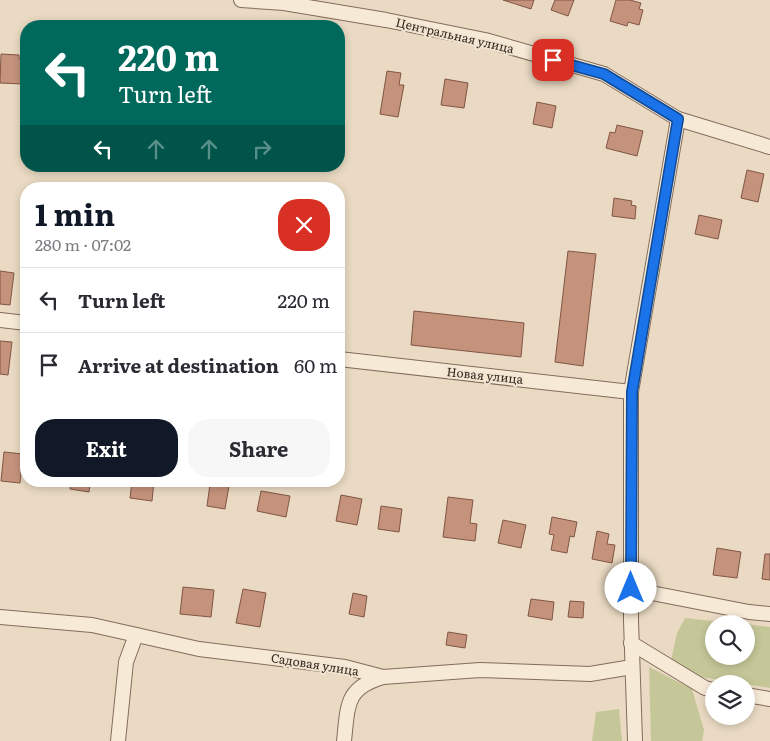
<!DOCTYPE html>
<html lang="en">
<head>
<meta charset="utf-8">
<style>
	:root { --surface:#fff; --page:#f7f7f7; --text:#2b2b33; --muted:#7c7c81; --line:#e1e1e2; --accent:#111827 }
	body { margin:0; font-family:Literata,serif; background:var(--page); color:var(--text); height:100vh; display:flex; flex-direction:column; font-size:19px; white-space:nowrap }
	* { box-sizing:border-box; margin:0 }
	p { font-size:16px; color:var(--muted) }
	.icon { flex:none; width:28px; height:28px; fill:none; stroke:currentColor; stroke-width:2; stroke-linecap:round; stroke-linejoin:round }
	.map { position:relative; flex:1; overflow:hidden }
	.panel { position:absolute; left:20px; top:182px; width:325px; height:305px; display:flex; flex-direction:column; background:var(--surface); border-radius:20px; box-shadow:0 2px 8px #0003 }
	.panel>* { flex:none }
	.hud { position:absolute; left:20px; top:20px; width:325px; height:152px; border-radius:20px; box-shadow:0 2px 8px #0003; background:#00695c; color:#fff; overflow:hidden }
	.fabs { position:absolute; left:705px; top:615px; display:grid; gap:10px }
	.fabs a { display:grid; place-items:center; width:50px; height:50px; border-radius:50%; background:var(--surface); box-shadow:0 2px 8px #0003; font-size:25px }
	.pin { position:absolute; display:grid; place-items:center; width:42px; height:42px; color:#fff; margin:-21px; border-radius:10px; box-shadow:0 2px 8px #0006 }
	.me { position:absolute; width:55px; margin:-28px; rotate:0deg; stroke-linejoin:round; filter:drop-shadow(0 0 4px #0008) }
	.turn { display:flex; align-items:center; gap:18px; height:105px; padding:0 15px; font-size:22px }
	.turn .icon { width:65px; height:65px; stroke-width:2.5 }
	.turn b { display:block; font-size:35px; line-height:42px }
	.lanes { display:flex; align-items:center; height:48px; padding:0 15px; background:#0003; justify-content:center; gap:25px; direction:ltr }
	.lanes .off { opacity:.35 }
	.round { display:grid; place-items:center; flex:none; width:52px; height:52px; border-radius:20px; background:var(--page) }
	.headline { display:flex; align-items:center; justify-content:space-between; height:85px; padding:0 15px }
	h1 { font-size:30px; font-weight:700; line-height:38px; color:var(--accent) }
	.button { display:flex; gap:10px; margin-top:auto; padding:10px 15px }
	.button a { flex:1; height:58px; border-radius:20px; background:var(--accent); color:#fff; font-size:20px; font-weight:700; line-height:58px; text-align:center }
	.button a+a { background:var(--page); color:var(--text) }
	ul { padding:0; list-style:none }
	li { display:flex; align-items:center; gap:15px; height:65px; padding:0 15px; border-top:1px solid var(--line) }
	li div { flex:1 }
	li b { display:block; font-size:19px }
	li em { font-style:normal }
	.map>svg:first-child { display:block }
</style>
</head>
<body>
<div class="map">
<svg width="770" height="741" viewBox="0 0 770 741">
	<rect width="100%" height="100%" fill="#eadac3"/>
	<g fill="#c6c798">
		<path d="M 685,618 L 740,624 L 714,624 L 714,656 L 746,656 L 746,624 L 770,627 L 770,688 L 701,677 L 671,660 L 677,633 Z"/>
		<path d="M 649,667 L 692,689 L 704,730 L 702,741 L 651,741 Z"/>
		<path d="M 619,709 L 622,741 L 592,741 L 596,712 Z"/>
	</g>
	<g fill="#c5937c" stroke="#805544">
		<path d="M 503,0 L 534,0 L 531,9 Z"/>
		<path d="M 555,0 L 574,0 L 568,16 L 551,10 Z"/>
		<path d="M 616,0 L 630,0 L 641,3 L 639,9 L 643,10 L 639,25 L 628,22 L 627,26 L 610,21 Z"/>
		<path d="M 1,54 L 19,55 L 19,59 L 24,59 L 23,84 L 0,83 Z"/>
		<path d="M 387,71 L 401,73 L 399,85 L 404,85 L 398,117 L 380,114 Z"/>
		<path d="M 445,79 L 468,83 L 464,108 L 441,105 Z"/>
		<path d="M 537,102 L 556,106 L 552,128 L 533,124 Z"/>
		<path d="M 617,125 L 643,131 L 637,156 L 606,148 L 610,132 L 615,133 Z"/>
		<path d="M 747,170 L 764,174 L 758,202 L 741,198 Z"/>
		<path d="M 614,198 L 632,201 L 631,205 L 636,206 L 635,219 L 612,216 Z"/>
		<path d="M 699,215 L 722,220 L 718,239 L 695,234 Z"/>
		<path d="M 568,251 L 596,254 L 583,366 L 555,362 Z"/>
		<path d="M 0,271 L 14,273 L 10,305 L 0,304 Z"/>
		<path d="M 414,311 L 524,323 L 521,357 L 411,345 Z"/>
		<path d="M 0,341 L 12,342 L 8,375 L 0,374 Z"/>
		<path d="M 4,452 L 23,454 L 20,483 L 1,481 Z"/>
		<path d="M 71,481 L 95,481 L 95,483 L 90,483 L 89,492 L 70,489 Z"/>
		<path d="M 132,481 L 154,481 L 152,501 L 130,498 Z"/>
		<path d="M 210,484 L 229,486 L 225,509 L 207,506 Z"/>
		<path d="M 261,491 L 290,496 L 286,517 L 257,511 Z"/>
		<path d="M 341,495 L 362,499 L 357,525 L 336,521 Z"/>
		<path d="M 448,497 L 473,500 L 470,523 L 477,524 L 475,541 L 443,537 Z"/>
		<path d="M 381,506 L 402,509 L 399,532 L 378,529 Z"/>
		<path d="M 552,517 L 577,522 L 574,537 L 570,536 L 567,553 L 551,550 L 554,535 L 549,534 Z"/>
		<path d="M 503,520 L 526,525 L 521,548 L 498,543 Z"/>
		<path d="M 597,531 L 609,534 L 607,544 L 615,545 L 612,563 L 592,559 Z"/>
		<path d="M 717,548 L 741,552 L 737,578 L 713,575 Z"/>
		<path d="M 765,554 L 770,554 L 770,580 L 762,579 Z"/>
		<path d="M 183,587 L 214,590 L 211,617 L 180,614 Z"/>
		<path d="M 243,589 L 266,593 L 260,627 L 236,623 Z"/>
		<path d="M 353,593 L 367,596 L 364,617 L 349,614 Z"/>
		<path d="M 531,599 L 554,602 L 552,620 L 528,616 Z"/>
		<path d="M 570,601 L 584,602 L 583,618 L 568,617 Z"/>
		<path d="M 448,632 L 467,635 L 465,648 L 446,645 Z"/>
	</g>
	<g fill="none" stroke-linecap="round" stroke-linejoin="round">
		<defs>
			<g id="minor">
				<path d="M 241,0 L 284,3 L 386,20 L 485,40 L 604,74 L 678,119 L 770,147"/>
				<path d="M 0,320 L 26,323"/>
				<path d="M 339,359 L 631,392"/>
				<path d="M 631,589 L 749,612 L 770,614"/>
				<path d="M 0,617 L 92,625 L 199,649 L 345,667 L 383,677 L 480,670 L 590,674 L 632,667"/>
				<path d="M 631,643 L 705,688 L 714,690"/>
				<path d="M 746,695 L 770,699"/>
				<path d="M 118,741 L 126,662 L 136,635"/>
				<path d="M 344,741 C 348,706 345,688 383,677"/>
				<path d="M 635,741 L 631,620 L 631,392 L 678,119"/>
			</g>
		</defs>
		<use href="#minor" stroke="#836c5c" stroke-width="16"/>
		<use href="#minor" stroke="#f6e9d6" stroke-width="14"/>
	</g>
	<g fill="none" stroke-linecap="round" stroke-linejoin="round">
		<defs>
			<path id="route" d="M 553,60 L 604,74 L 678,119 L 632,392 L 631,588"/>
		</defs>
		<use href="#route" stroke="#114b97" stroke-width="12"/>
		<use href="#route" stroke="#1a73e8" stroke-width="9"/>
	</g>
	<g text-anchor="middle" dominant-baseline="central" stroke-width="4" stroke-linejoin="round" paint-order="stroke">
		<g font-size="12" fill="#34271e" stroke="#f2e5d2">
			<text transform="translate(455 35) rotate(13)">Центральная улица</text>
			<text transform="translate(485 375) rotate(6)">Новая улица</text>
			<text transform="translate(315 664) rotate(9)">Садовая улица</text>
		</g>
	</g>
</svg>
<div class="fabs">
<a><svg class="icon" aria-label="search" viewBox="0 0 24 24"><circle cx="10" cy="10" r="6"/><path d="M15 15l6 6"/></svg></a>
<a><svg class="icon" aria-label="layers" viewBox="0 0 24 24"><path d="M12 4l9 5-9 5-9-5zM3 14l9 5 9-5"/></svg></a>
</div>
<div class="pin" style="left:553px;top:60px;background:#d93025"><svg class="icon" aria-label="arrive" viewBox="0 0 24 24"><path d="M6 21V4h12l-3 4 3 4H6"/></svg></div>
<svg class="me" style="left:631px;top:588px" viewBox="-20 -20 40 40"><circle r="19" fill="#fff"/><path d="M0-13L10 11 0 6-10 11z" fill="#1a73e8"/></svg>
<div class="hud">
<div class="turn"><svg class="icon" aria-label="left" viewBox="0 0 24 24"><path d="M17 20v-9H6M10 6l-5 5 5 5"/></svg><div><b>220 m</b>Turn left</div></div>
<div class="lanes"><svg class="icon" aria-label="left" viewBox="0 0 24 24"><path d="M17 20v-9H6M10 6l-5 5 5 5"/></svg><svg class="icon off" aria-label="ahead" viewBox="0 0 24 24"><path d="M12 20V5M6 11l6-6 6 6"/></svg><svg class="icon off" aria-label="ahead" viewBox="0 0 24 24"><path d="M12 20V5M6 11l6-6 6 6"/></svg><svg class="icon off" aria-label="right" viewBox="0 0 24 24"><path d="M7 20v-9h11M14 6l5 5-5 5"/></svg></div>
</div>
<section class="panel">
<div class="headline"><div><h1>1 min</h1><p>280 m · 07:02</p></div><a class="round" style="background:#d93025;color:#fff"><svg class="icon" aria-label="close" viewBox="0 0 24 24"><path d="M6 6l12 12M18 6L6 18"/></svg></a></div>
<ul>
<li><svg class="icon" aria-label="left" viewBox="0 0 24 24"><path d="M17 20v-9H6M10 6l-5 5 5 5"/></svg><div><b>Turn left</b></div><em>220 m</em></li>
<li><svg class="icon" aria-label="arrive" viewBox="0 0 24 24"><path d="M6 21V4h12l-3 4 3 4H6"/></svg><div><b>Arrive at destination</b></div><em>60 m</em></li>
</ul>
<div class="button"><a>Exit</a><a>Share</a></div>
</section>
</div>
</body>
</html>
